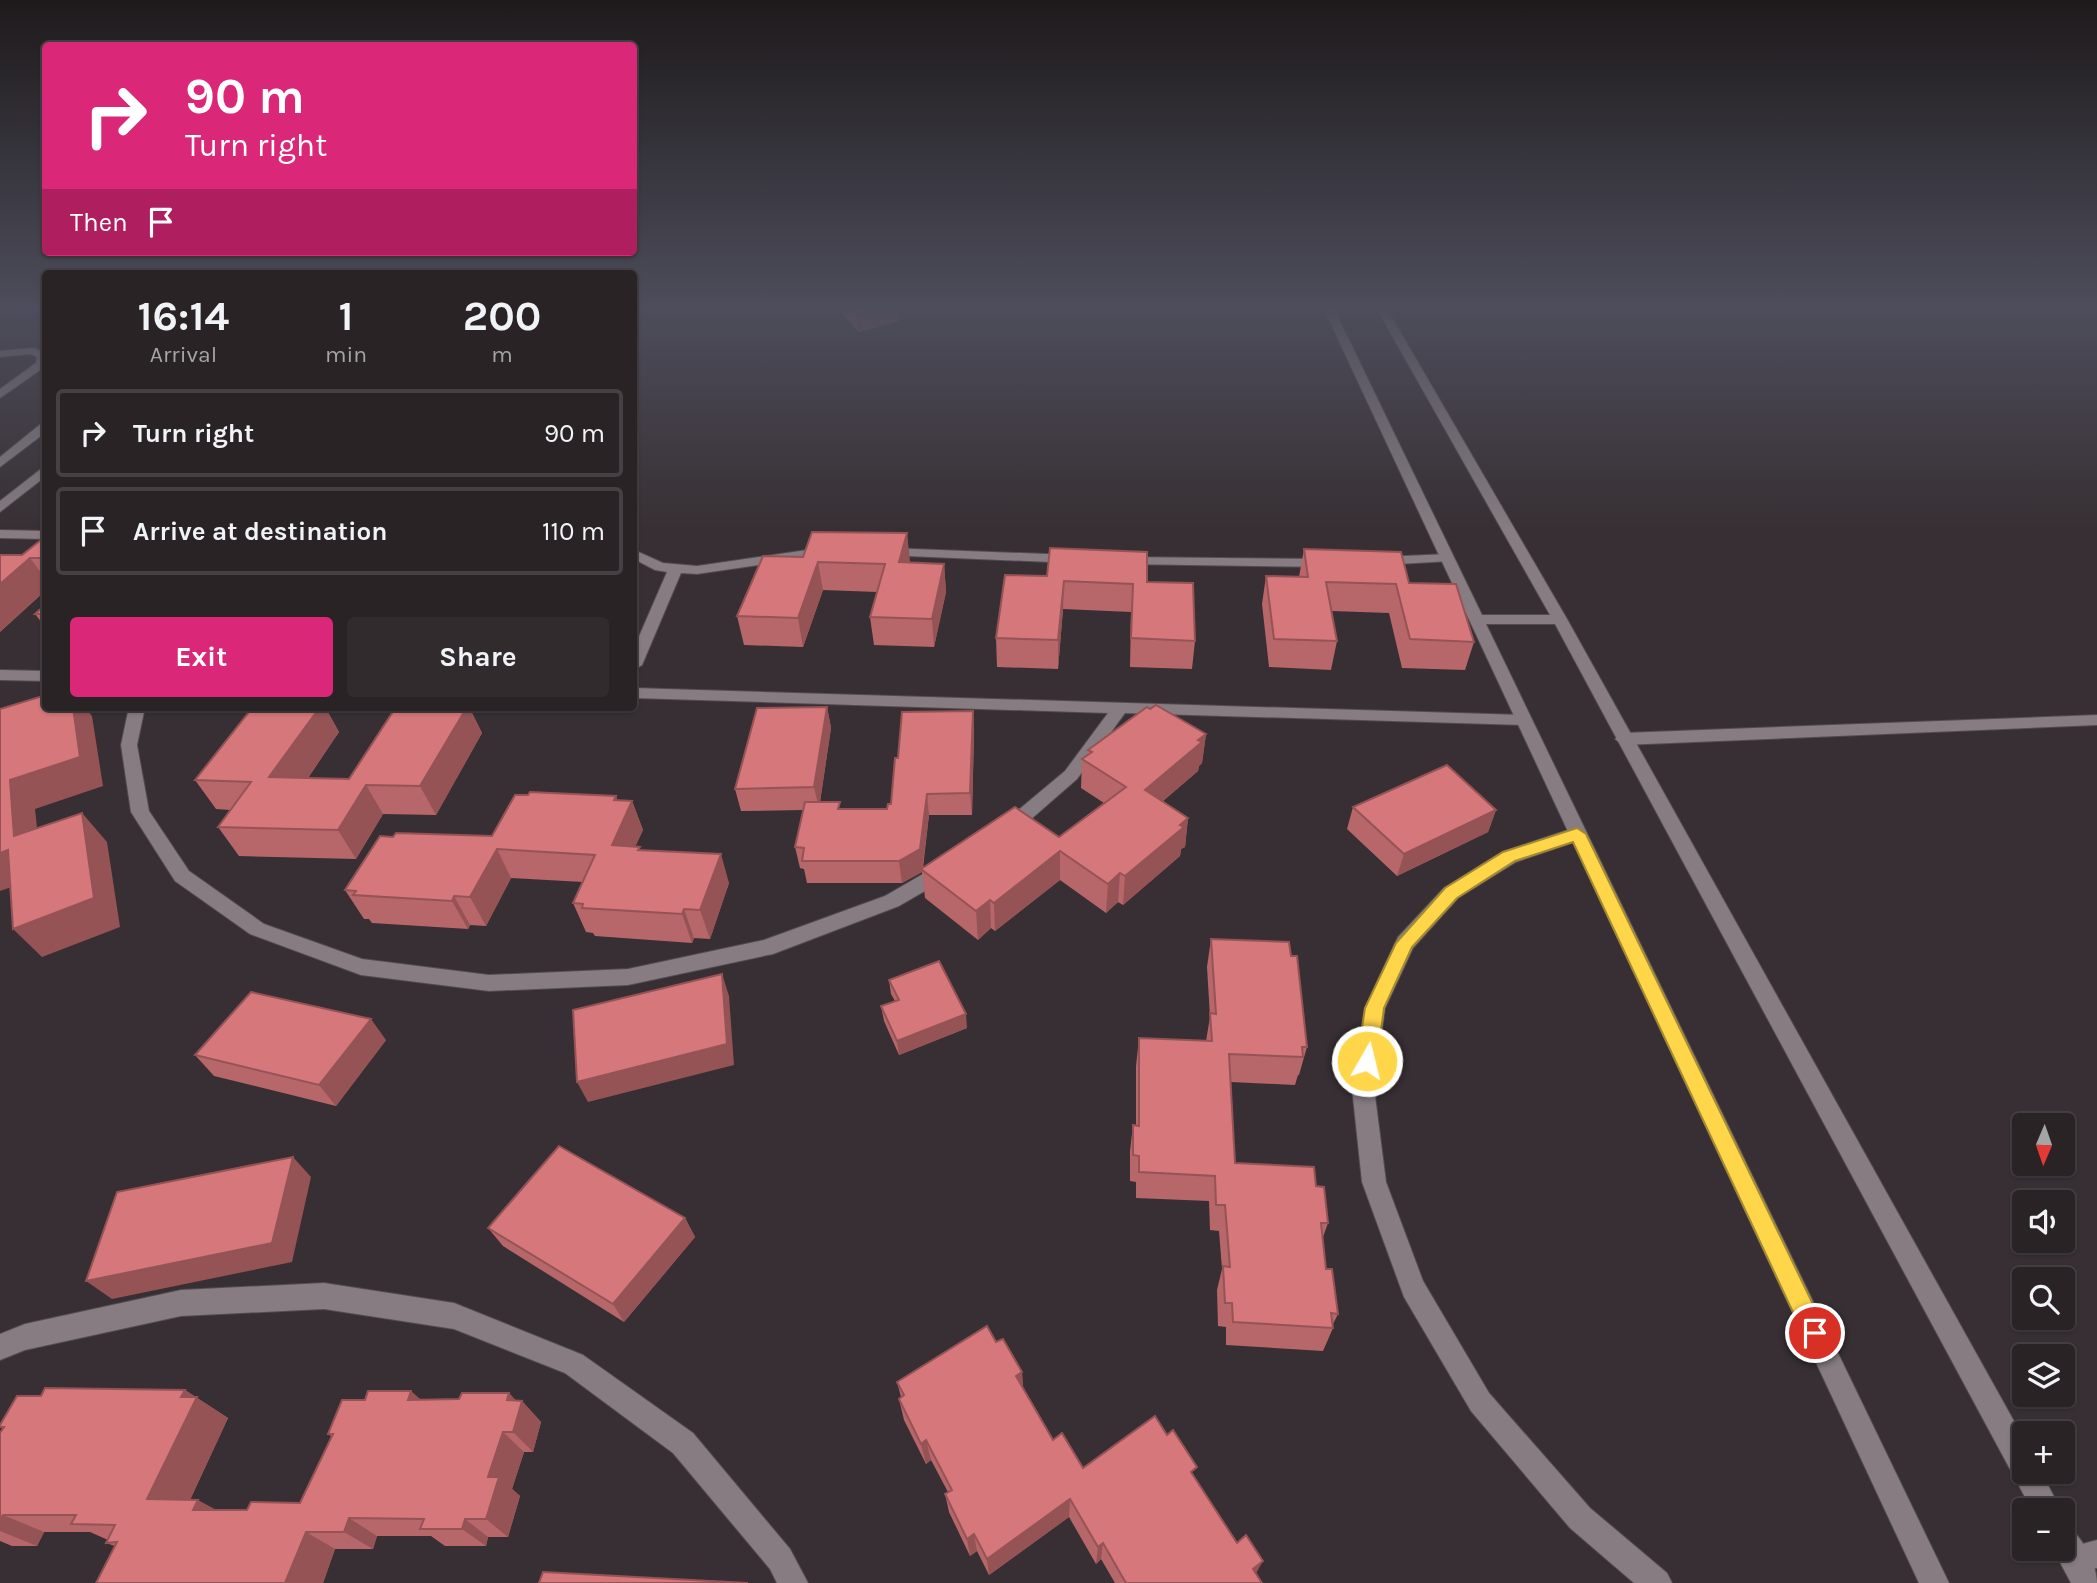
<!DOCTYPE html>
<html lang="en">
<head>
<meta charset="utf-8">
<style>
	:root { --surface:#292326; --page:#312b2e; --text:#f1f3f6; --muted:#a5a4a7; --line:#454043; --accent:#db2777 }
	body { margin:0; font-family:Karla,sans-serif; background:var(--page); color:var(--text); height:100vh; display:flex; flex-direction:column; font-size:26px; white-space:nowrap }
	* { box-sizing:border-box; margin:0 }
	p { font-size:23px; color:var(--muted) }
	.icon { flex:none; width:38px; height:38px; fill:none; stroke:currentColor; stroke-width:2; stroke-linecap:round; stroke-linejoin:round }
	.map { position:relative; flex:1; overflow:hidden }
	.details { position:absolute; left:42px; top:270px; width:595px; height:441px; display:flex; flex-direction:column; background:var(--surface); border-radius:7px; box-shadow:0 2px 5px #0004,0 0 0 2px var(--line) }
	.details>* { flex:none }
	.guide { position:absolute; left:42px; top:42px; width:595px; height:214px; border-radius:7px; box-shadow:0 2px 5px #0004,0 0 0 2px var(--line); background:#db2777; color:#fff; overflow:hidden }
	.needle { width:46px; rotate:182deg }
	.buttons { position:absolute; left:2012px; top:1113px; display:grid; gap:14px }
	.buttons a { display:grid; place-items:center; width:63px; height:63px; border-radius:7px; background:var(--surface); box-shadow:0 2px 5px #0004,0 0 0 2px var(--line); font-size:35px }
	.pin { position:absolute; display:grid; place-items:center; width:60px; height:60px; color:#fff; margin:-30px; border:4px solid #fff; border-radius:50%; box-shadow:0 2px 7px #0007 }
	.me { position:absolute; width:77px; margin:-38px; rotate:8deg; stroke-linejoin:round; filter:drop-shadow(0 0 5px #0008) }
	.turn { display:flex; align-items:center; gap:24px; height:147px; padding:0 28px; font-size:32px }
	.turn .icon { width:91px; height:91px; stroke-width:2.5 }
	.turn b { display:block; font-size:49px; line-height:60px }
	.then { display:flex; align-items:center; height:66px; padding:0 28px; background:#0003; gap:14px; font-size:26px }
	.eta { display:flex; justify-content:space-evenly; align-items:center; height:119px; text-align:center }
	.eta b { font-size:42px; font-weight:700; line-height:49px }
	.button { display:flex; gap:14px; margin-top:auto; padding:14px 28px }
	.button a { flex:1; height:80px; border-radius:7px; background:var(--accent); color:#fff; font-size:28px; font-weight:700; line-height:80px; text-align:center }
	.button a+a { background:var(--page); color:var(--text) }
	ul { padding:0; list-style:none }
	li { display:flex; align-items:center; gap:21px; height:88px; margin:0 14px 10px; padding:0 14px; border:4px solid var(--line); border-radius:7px }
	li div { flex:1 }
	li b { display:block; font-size:26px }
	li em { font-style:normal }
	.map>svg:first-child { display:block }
</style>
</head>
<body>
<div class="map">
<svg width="2097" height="1583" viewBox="0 0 2097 1583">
	<rect width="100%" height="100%" fill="#372f33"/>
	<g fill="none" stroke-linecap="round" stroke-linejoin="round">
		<defs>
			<g id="street">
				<path d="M 33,348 L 46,353 L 46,366 L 0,398 L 0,389 L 36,363 L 37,357 L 31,354 L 0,357 L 0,351 Z"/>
				<path d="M 42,423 L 46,423 L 46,432 L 0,467 L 0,457 Z"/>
				<path d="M 46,465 L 46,476 L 0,512 L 0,501 Z"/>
				<path d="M 0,530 L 46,531 L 46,539 L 0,538 Z"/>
				<path d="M 828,547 L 833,548 L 833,554 L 697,574 L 681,573 L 642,665 L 634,670 L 634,648 L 667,572 L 655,570 L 634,559 L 634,550 L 663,563 L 697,566 Z"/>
				<path d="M 888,548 L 1073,555 L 1080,559 L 1073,563 L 883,555 L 883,549 Z"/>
				<path d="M 1447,554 L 1454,558 L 1452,561 L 1381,565 L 1374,561 L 1381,557 Z"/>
				<path d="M 1125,557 L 1325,559 L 1332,563 L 1325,567 L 1120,564 L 1120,558 Z"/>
				<path d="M 0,670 L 46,671 L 46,681 L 0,680 Z"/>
				<path d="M 634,688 L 1523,715 L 1531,720 L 1523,725 L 1125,713 L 1077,779 L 1015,833 L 1003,833 L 1000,828 L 1003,823 L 1065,771 L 1108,713 L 634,698 Z"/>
				<path d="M 129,707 L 145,707 L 137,745 L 149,811 L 189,871 L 264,924 L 362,959 L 489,975 L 628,969 L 764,940 L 885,896 L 935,867 L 949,867 L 951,872 L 949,877 L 899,906 L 773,954 L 628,985 L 489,991 L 361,975 L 250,934 L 175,881 L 131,812 L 121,745 Z"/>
				<path d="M 2097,715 L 2097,725 L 1623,745 L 1615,739 L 1623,733 Z"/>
				<path d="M 1577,827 L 1583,829 L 1586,834 L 1583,839 L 1516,862 L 1458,898 L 1413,948 L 1385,1008 L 1374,1088 L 1386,1182 L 1423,1281 L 1489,1393 L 1590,1508 L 1667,1573 L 1672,1583 L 1634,1583 L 1570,1528 L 1471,1411 L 1404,1297 L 1362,1182 L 1352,1088 L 1365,1008 L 1398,937 L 1444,888 L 1502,852 Z"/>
				<path d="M 324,1283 L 454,1303 L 583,1355 L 693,1433 L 790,1549 L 808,1583 L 777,1583 L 770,1569 L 673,1453 L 565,1373 L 454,1329 L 324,1309 L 181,1316 L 25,1350 L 0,1360 L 0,1334 L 25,1324 L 181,1290 Z"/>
				<path d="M 2097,1540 L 2097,1568 L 2074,1573 L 2064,1569 L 2060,1559 L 2064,1549 Z"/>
			</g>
			<g id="secondary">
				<path d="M 1324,309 L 1334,309 L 1482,615 L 1550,615 L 1377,309 L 1387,309 L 1567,619 L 2025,1441 L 2025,1472 L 2041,1472 L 2061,1510 L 2032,1510 L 1555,624 L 1486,624 L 1949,1583 L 1919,1583 Z"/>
				<path d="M 2063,1525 C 2081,1532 2097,1564 2097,1583 L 2071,1583 L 2053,1549 L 2063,1549 Z"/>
			</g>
		</defs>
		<use href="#street" stroke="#524c4f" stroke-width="2"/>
		<use href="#secondary" stroke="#524c4f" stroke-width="2"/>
		<use href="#street" fill="#867c81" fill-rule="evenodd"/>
		<use href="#secondary" fill="#867c81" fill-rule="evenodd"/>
	</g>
	<g fill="#b7666a">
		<path d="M 838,309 L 898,309 L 899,321 L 859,332 Z"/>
		<path d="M 907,533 L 909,563 L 944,564 L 946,592 L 934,647 L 874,645 L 870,617 L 877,592 L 823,590 L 803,647 L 744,645 L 737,616 L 803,557 Z"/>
		<path d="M 46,536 L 46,590 L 0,632 L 22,555 Z"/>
		<path d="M 1304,549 L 1409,583 L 1474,642 L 1465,670 L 1402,668 L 1389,613 L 1331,611 L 1337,641 L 1331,670 L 1269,667 L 1262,604 L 1266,576 L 1299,577 Z"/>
		<path d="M 1005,575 L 1147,582 L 1195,641 L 1192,669 L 1130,667 L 1131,612 L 1063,609 L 1058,669 L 997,667 L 996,638 Z"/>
		<path d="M 46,604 L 46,628 L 35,614 Z"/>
		<path d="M 253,707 L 325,707 L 339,732 L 308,778 L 349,779 L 396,707 L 469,707 L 482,733 L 436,815 L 383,814 L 356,859 L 239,856 L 218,827 L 230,810 L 216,809 L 195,780 Z"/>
		<path d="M 827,707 L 831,728 L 820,802 L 841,809 L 887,809 L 891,804 L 898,758 L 973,711 L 974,733 L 972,815 L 929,815 L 923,868 L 1059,837 L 1104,803 L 1081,788 L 1082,759 L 1088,754 L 1088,750 L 1206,734 L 1202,763 L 1199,766 L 1198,771 L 1163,801 L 1188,818 L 1185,847 L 1181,849 L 1180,856 L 1123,905 L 1118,902 L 1106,913 L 1060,880 L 995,931 L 991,928 L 978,940 L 925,898 L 922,872 L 902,883 L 807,883 L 804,869 L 800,868 L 795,847 L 803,810 L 741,811 L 735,789 Z"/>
		<path d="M 616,796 L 617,800 L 632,801 L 643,830 L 635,846 L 641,850 L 729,883 L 710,939 L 694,938 L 692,943 L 595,936 L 593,933 L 586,932 L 573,903 L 583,882 L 511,878 L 486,926 L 470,925 L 468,929 L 372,923 L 369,919 L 364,919 L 345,890 L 492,836 Z"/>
		<path d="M 1353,807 L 1496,810 L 1488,832 L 1397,876 L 1347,829 Z"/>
		<path d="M 1211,939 L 1291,956 L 1307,1047 L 1299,1075 L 1298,1075 L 1295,1085 L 1231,1082 L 1235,1163 L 1316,1186 L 1328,1223 L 1323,1237 L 1326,1269 L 1338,1314 L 1333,1324 L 1333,1328 L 1323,1351 L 1226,1345 L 1226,1327 L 1218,1326 L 1217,1290 L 1222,1269 L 1219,1231 L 1210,1230 L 1209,1201 L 1136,1198 L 1136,1182 L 1130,1181 L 1130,1151 L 1133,1125 L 1136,1125 L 1136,1066 L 1139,1038 L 1206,1041 L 1210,1017 L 1207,967 Z"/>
		<path d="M 889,980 L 967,1028 L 899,1055 L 884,1021 L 881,1006 L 895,1001 L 891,994 Z"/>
		<path d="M 386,1040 L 336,1106 L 214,1076 L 195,1055 Z"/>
		<path d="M 685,1218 L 695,1237 L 624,1322 L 503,1246 L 488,1228 Z"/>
		<path d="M 996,1342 L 1022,1372 L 1023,1388 L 1053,1440 L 1083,1468 L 1194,1477 L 1262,1583 L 1115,1583 L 1101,1559 L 1096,1564 L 1069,1517 L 989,1575 L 977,1551 L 970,1556 L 949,1512 L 945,1494 L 948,1492 L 931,1460 L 926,1464 L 904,1420 L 899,1399 L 901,1397 L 897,1382 Z"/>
		<path d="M 185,1390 L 228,1418 L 190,1500 L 215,1510 L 247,1510 L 300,1503 L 332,1437 L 328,1434 L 421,1400 L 459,1399 L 509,1393 L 516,1401 L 522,1401 L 541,1422 L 533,1452 L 524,1452 L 512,1489 L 520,1496 L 508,1537 L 488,1537 L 486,1546 L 445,1546 L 431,1536 L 377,1536 L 373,1549 L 335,1549 L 323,1583 L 96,1583 L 115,1546 L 106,1543 L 108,1540 L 90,1532 L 44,1532 L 37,1546 L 12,1546 L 0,1541 L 0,1433 L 3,1429 L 0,1427 L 41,1396 Z"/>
	</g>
	<g fill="#955356">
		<path d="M 876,309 L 898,309 L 899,321 L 859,332 L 857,314 Z"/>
		<path d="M 907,533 L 910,561 L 902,590 L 899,562 Z"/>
		<path d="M 30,558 L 46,579 L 46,590 L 0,632 L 0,584 Z"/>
		<path d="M 818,562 L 823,590 L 803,647 L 798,618 Z"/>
		<path d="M 944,564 L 946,592 L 934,647 L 932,619 Z"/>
		<path d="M 1064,581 L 1063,609 L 1058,669 L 1058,640 Z"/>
		<path d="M 73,707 L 85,707 L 92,716 L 103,786 L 35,809 L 41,865 L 14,836 L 10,780 Z"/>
		<path d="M 320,707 L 325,707 L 339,732 L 288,806 L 269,777 Z"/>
		<path d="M 467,707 L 469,707 L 482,733 L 436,815 L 420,786 Z"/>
		<path d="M 827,707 L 831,728 L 819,809 L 814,787 Z"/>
		<path d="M 973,711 L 974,733 L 972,815 L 970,793 Z"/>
		<path d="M 1206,734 L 1202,763 L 1199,766 L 1198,771 L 1142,819 L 1145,790 L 1198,740 Z"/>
		<path d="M 366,785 L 383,814 L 356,859 L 338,830 Z"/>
		<path d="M 927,794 L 929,815 L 922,871 L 921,869 L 922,872 L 902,883 L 899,861 Z"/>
		<path d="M 616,796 L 624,819 L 632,801 L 643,830 L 623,874 L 612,845 L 614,800 Z"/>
		<path d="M 1496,810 L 1488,832 L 1397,876 L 1404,854 Z"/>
		<path d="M 82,813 L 107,842 L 120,927 L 42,957 L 13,929 Z"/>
		<path d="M 1188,818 L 1185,847 L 1181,849 L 1180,856 L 1123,905 L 1125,876 Z"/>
		<path d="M 497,849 L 511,878 L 486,926 L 470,897 Z"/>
		<path d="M 8,850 L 35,879 L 0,891 L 0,853 Z"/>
		<path d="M 1060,851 L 1060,880 L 995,931 L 994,903 Z"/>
		<path d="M 721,854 L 729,883 L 710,939 L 700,910 Z"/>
		<path d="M 1120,873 L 1118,902 L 1106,913 L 1108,884 Z"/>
		<path d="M 454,896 L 470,925 L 468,929 L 452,901 Z"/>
		<path d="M 990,900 L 991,928 L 978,940 L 976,911 Z"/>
		<path d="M 684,909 L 694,938 L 692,943 L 682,914 Z"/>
		<path d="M 722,974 L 729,996 L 734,1065 L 588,1102 L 577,1082 Z"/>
		<path d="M 966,1014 L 967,1028 L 899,1055 L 897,1041 Z"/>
		<path d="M 371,1019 L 386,1040 L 336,1106 L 319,1085 Z"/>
		<path d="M 293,1157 L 311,1177 L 292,1262 L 112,1299 L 86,1281 Z"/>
		<path d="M 685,1218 L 695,1237 L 624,1322 L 613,1304 Z"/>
		<path d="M 1022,1372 L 1023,1393 L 1016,1376 Z"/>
		<path d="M 185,1390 L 228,1418 L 182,1517 L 147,1499 Z"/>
		<path d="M 411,1391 L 435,1412 L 408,1400 Z"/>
		<path d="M 509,1393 L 520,1405 L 522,1401 L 541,1422 L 533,1452 L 513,1432 L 507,1400 Z"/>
		<path d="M 503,1432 L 524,1452 L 512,1489 L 520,1496 L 508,1537 L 486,1519 L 488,1477 Z"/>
		<path d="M 926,1440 L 931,1460 L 926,1464 L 921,1444 Z"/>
		<path d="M 1070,1499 L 1069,1517 L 989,1575 L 987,1559 Z"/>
		<path d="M 198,1500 L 231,1518 L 193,1510 Z"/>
		<path d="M 3,1515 L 44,1532 L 37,1546 L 0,1531 L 0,1519 Z"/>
		<path d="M 349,1518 L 377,1536 L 373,1549 L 344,1532 Z"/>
		<path d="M 465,1519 L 488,1537 L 486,1546 L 462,1529 Z"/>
		<path d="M 306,1532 L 335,1549 L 323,1583 L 285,1583 Z"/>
		<path d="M 974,1534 L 977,1551 L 970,1556 L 967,1539 Z"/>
		<path d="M 1103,1543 L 1101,1559 L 1096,1564 L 1098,1547 Z"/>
		<path d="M 1263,1561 L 1254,1577 L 1253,1569 Z"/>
	</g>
	<g fill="#d5777b" stroke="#955356" stroke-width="2">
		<path d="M 853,309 L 876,309 L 857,314 Z"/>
		<path d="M 812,532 L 907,533 L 899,562 L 944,564 L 932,619 L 870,617 L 885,564 L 818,562 L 798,618 L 737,616 L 763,556 L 803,557 Z"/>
		<path d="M 46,536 L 46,558 L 30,558 L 0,584 L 0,555 L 22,555 Z"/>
		<path d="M 1050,548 L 1147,552 L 1147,582 L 1193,583 L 1195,641 L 1131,638 L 1133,584 L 1064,581 L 1058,640 L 996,638 L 1005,575 L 1047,576 Z"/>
		<path d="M 1304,549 L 1401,552 L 1409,583 L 1456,584 L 1474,642 L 1410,639 L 1396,584 L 1326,582 L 1337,641 L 1274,639 L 1266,576 L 1308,577 Z"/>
		<path d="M 46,604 L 46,614 L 35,614 Z"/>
		<path d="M 46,695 L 46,707 L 73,707 L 80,757 L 10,780 L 14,836 L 82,813 L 94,898 L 13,929 L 8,850 L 0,853 L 0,709 Z"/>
		<path d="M 1156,705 L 1206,734 L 1198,740 L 1202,742 L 1145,790 L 1188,818 L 1180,825 L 1184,827 L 1125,876 L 1120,873 L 1108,884 L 1060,851 L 994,903 L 990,900 L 976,911 L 921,869 L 1015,807 L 1059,837 L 1126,787 L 1082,759 L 1092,752 L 1088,750 L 1147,707 L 1150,709 Z"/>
		<path d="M 253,707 L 320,707 L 269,777 L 349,779 L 396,707 L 467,707 L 420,786 L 366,785 L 338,830 L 218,827 L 251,782 L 195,780 Z"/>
		<path d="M 827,707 L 814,787 L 735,789 L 757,708 Z"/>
		<path d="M 973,711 L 970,793 L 927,794 L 920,849 L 899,861 L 802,861 L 804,848 L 795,847 L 805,802 L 840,802 L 838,809 L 887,809 L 888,804 L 891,804 L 895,758 L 898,758 L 902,712 Z"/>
		<path d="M 1447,765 L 1496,810 L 1404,854 L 1353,807 Z"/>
		<path d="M 530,792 L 616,796 L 614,800 L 632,801 L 612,845 L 640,847 L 638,850 L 721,854 L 700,910 L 684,909 L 682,914 L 582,908 L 583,904 L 573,903 L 595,855 L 497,849 L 470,897 L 454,896 L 452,901 L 353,895 L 356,891 L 345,890 L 380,836 L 393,837 L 396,833 L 492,836 L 515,795 L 528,795 Z"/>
		<path d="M 1211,939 L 1289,942 L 1291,956 L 1297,956 L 1307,1047 L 1302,1047 L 1303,1057 L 1229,1054 L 1235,1163 L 1314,1167 L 1316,1186 L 1324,1187 L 1328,1223 L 1321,1223 L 1326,1269 L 1332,1269 L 1338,1314 L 1331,1313 L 1333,1328 L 1233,1322 L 1232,1303 L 1225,1303 L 1223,1266 L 1230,1267 L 1225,1205 L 1216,1205 L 1215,1176 L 1139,1172 L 1139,1156 L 1133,1155 L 1133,1125 L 1139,1126 L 1139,1038 L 1212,1041 L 1210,1013 L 1216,1014 Z"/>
		<path d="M 939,961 L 966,1014 L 897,1041 L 881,1006 L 899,1000 L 889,980 Z"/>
		<path d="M 722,974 L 727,1044 L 577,1082 L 573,1010 Z"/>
		<path d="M 251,992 L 371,1019 L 319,1085 L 195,1055 Z"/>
		<path d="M 559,1146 L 685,1218 L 613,1304 L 488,1228 Z"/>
		<path d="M 293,1157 L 272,1243 L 86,1281 L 117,1192 Z"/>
		<path d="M 987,1326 L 996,1342 L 1003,1339 L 1022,1372 L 1016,1376 L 1053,1440 L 1062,1433 L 1083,1468 L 1155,1416 L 1167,1435 L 1173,1430 L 1197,1467 L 1191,1472 L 1237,1543 L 1246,1535 L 1263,1561 L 1253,1569 L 1262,1583 L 1126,1583 L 1103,1543 L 1098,1547 L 1070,1499 L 987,1559 L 974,1534 L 967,1539 L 945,1494 L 952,1490 L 926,1440 L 921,1444 L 899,1399 L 904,1395 L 897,1382 Z"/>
		<path d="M 45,1388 L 185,1390 L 181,1397 L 197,1397 L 147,1499 L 198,1500 L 193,1510 L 247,1510 L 251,1502 L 300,1503 L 333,1434 L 328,1434 L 342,1400 L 365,1400 L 368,1391 L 411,1391 L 408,1400 L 459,1399 L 462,1393 L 509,1393 L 507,1400 L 522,1401 L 513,1432 L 503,1432 L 488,1477 L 499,1477 L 486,1519 L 465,1519 L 462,1529 L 420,1529 L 424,1519 L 349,1518 L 344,1532 L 306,1532 L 285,1583 L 96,1583 L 117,1542 L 106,1543 L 115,1525 L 71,1524 L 76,1515 L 3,1515 L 0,1519 L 0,1433 L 4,1427 L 0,1427 L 0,1425 L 17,1396 L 41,1396 Z"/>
		<path d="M 543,1572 L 748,1583 L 539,1583 Z"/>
	</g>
	<linearGradient id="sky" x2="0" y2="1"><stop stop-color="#1e1a1c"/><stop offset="0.58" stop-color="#4d4d5b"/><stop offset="1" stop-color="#4d4d5b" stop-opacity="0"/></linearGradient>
	<rect width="2097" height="530" fill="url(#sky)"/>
	<path fill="#ffd54a" stroke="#a68a30" stroke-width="2" d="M 1577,828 L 1586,834 L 1823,1325 L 1827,1333 L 1823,1342 L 1815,1345 L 1807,1342 L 1573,842 L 1515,861 L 1457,898 L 1412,947 L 1384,1008 L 1377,1061 L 1374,1067 L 1367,1070 L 1360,1067 L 1357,1061 L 1365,1008 L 1396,943 L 1445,888 L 1503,852 Z"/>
</svg>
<div class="buttons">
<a><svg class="needle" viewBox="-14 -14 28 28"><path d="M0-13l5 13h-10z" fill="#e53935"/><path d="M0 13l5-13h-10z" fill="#a5a4a7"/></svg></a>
<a><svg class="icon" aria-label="sound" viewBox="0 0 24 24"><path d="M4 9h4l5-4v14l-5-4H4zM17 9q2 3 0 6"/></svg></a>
<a><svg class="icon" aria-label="search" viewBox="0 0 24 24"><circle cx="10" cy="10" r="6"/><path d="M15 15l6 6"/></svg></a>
<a><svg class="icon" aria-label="layers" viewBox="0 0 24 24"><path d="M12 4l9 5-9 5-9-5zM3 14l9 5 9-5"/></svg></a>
<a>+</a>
<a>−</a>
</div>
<div class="pin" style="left:1815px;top:1333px;background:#d93025"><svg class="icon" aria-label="arrive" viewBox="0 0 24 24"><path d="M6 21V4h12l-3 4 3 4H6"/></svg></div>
<svg class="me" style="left:1367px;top:1061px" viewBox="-20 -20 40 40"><circle r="17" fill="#ffd54a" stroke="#fff" stroke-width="3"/><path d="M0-11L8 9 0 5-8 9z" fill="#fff"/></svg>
<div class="guide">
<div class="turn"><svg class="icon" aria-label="right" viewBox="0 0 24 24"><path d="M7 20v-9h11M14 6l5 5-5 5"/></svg><div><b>90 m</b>Turn right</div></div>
<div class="then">Then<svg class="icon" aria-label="arrive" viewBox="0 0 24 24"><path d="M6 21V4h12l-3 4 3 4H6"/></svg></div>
</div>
<section class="details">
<div class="eta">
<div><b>16:14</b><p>Arrival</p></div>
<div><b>1</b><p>min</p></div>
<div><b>200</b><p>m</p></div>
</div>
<ul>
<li><svg class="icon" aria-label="right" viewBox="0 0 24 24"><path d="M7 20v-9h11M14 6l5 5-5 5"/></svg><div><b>Turn right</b></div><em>90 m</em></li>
<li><svg class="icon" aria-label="arrive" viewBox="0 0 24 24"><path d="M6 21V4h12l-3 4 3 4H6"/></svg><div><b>Arrive at destination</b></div><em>110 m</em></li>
</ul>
<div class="button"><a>Exit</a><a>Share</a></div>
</section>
</div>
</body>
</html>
